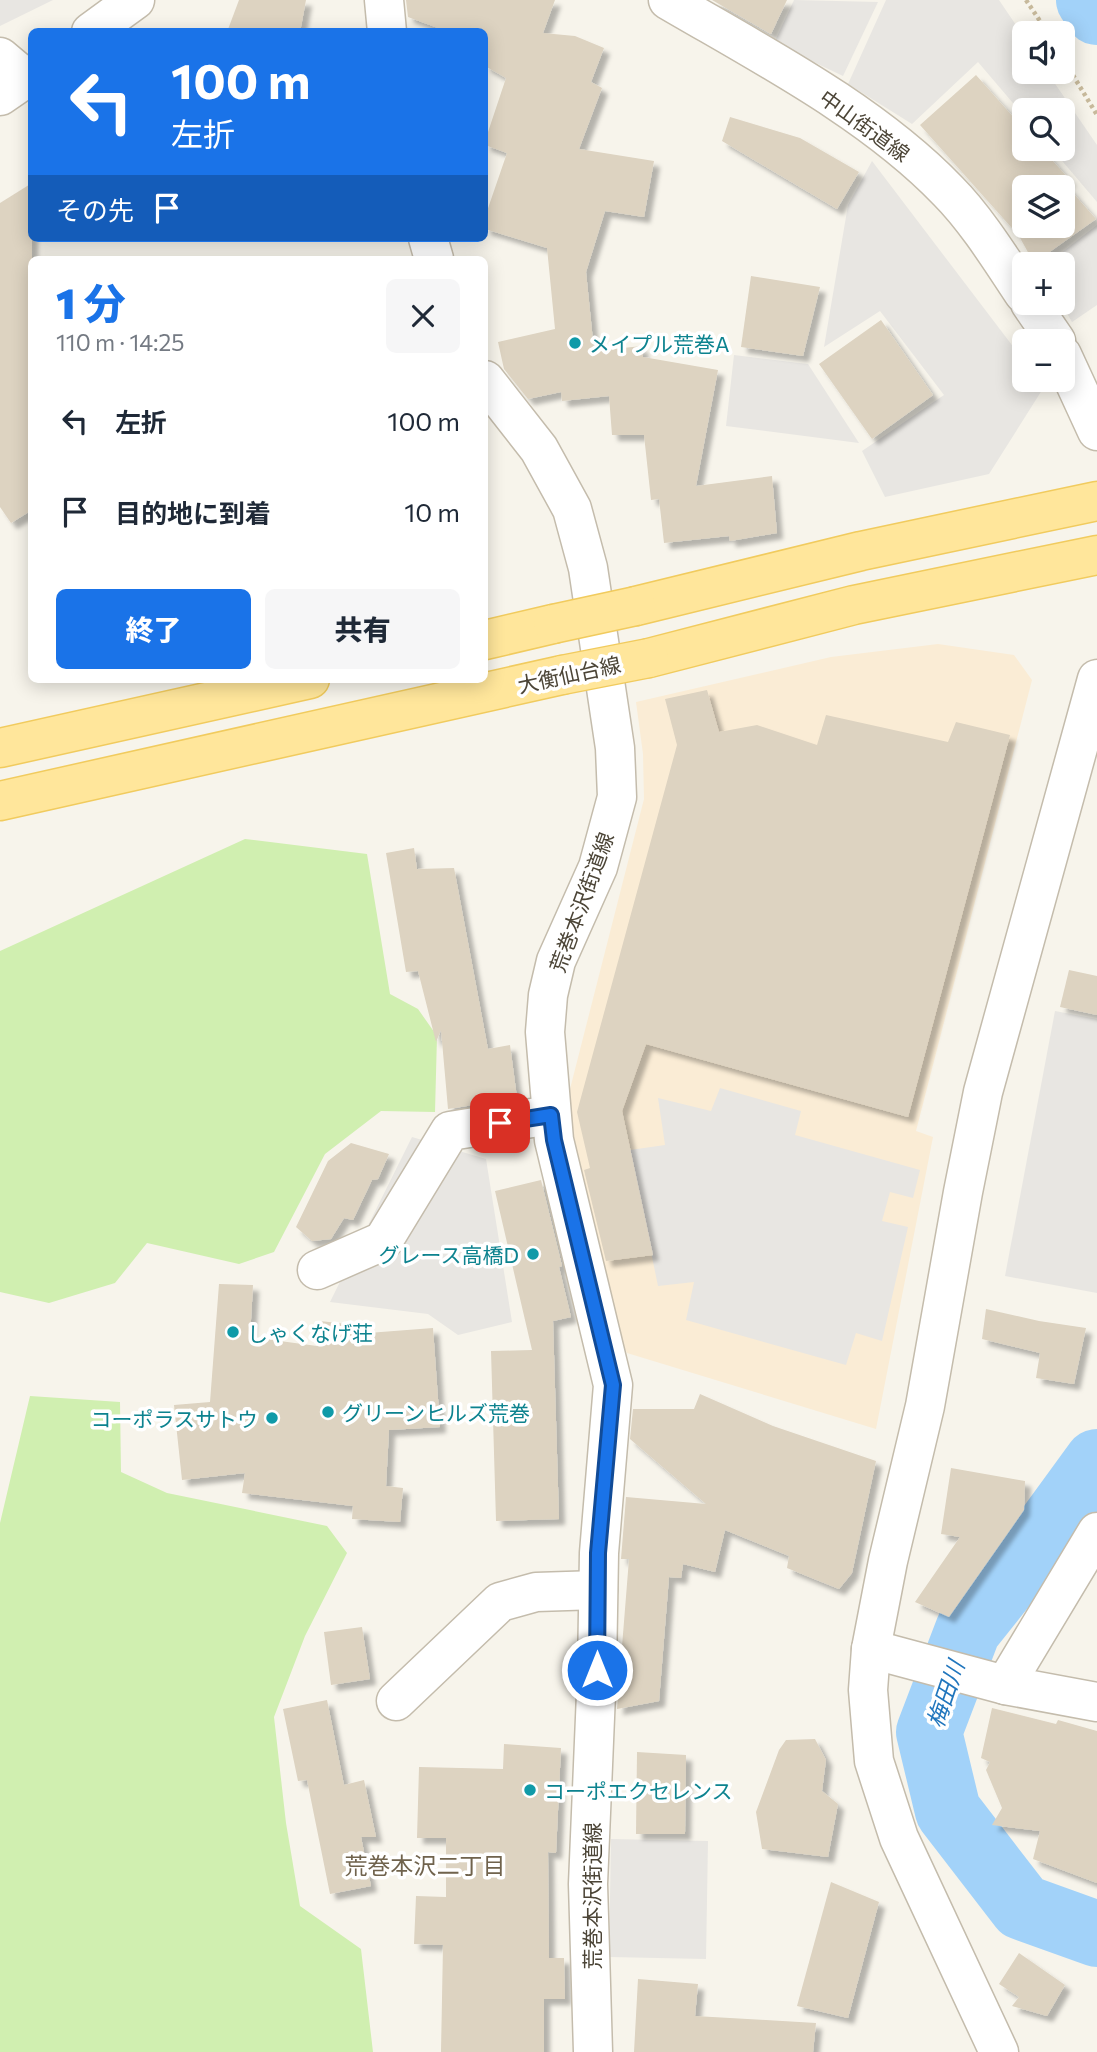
<!DOCTYPE html>
<html lang="ja">
<head>
<meta charset="utf-8">
<style>
	:root { --surface:#fff; --page:#f6f6f7; --text:#1f2937; --muted:#747a83; --accent:#1a73e8 }
	body { margin:0; font-family:Commissioner,"Noto Sans JP",sans-serif; background:var(--page); color:var(--text); height:100vh; display:flex; flex-direction:column; font-size:26px; white-space:nowrap }
	* { box-sizing:border-box; margin:0 }
	p { font-size:23px; color:var(--muted) }
	.icon { flex:none; width:38px; height:38px; fill:none; stroke:currentColor; stroke-width:2; stroke-linecap:round; stroke-linejoin:round }
	.map { position:relative; flex:1; overflow:hidden }
	.details { position:absolute; left:28px; top:256px; width:460px; height:427px; display:flex; flex-direction:column; background:var(--surface); border-radius:10px; box-shadow:0 4px 18px #0003 }
	.details>* { flex:none }
	.top-card { position:absolute; left:28px; top:28px; width:460px; height:214px; border-radius:10px; box-shadow:0 4px 18px #0003; background:#1a73e8; color:#fff; overflow:hidden }
	.tools { position:absolute; left:1012px; top:21px; display:grid; gap:14px }
	.tools a { display:grid; place-items:center; width:63px; height:63px; border-radius:10px; background:var(--surface); box-shadow:0 4px 18px #0003; font-size:35px }
	.pin { position:absolute; display:grid; place-items:center; width:60px; height:60px; color:#fff; margin:-30px; border-radius:14px; box-shadow:0 4px 10px #0006 }
	.me { position:absolute; width:77px; margin:-38px; rotate:0deg; stroke-linejoin:round; filter:drop-shadow(0 0 5px #0008) }
	.turn { display:flex; align-items:center; gap:24px; height:147px; padding:0 28px; font-size:32px }
	.turn .icon { width:91px; height:91px; stroke-width:2.5 }
	.turn b { display:block; font-size:49px; line-height:60px }
	.then { display:flex; align-items:center; height:66px; padding:0 28px; background:#0003; gap:14px; font-size:26px }
	.round { display:grid; place-items:center; flex:none; width:74px; height:74px; border-radius:10px; background:var(--page) }
	.summary { display:flex; align-items:center; justify-content:space-between; height:119px; padding:0 28px }
	h1 { font-size:42px; font-weight:800; line-height:52px; color:var(--accent) }
	.primary-button { display:flex; gap:14px; margin-top:auto; padding:14px 28px }
	.primary-button a { flex:1; height:80px; border-radius:10px; background:var(--accent); color:#fff; font-size:28px; font-weight:800; line-height:80px; text-align:center }
	.primary-button a+a { background:var(--page); color:var(--text) }
	ul { padding:0; list-style:none }
	li { display:flex; align-items:center; gap:21px; height:91px; padding:0 28px }
	li div { flex:1 }
	li b { display:block; font-size:26px }
	li em { font-style:normal }
	.map>svg:first-child { display:block }
</style>
</head>
<body>
<div class="map">
<svg width="1097" height="2052" viewBox="0 0 1097 2052">
	<defs>
		<filter id="shadow"><feDropShadow dx="6" dy="6" stdDeviation="2" flood-color="#0004"/></filter>
	</defs>
	<rect width="100%" height="100%" fill="#f7f4eb"/>
	<path fill="#faecd5" d="M 938,644 L 1014,655 L 1032,680 L 916,1131 L 933,1137 L 876,1429 L 627,1353 L 613,1326 L 571,1127 L 570,1089 L 644,799 L 643,754 L 636,702 L 831,657 Z"/>
	<g fill="#d0efb0">
		<path d="M 245,839 L 367,854 L 390,994 L 418,1009 L 437,1036 L 435,1112 L 381,1111 L 325,1154 L 274,1252 L 239,1264 L 147,1243 L 115,1283 L 49,1303 L 0,1292 L 0,951 Z"/>
		<path d="M 30,1396 L 120,1402 L 121,1472 L 167,1493 L 327,1526 L 347,1553 L 305,1636 L 274,1717 L 286,1823 L 300,1906 L 361,1949 L 373,2052 L 0,2052 L 0,1523 Z"/>
	</g>
	<g fill="#e8e6e2">
		<path d="M 0,0 L 53,0 L 0,26 Z"/>
		<path d="M 794,0 L 878,2 L 843,76 L 774,43 Z"/>
		<path d="M 886,0 L 999,0 L 1024,37 L 1024,72 L 1047,72 L 1097,145 L 1097,202 L 1052,149 L 1062,149 L 1062,110 L 1024,110 L 1024,116 L 978,62 L 912,124 L 848,84 Z"/>
		<path d="M 872,161 L 1024,361 L 1024,380 L 1038,380 L 1044,387 L 989,474 L 885,497 L 862,451 L 944,395 L 880,311 L 824,347 L 848,205 Z"/>
		<path d="M 1097,225 L 1097,305 L 1072,322 L 1061,303 L 1062,264 L 1047,264 Z"/>
		<path d="M 734,355 L 808,364 L 859,443 L 726,426 Z"/>
		<path d="M 1055,1011 L 1097,1019 L 1097,1293 L 1005,1276 Z"/>
		<path d="M 720,1088 L 801,1111 L 795,1135 L 920,1170 L 913,1198 L 890,1192 L 882,1221 L 908,1227 L 882,1341 L 856,1333 L 846,1365 L 686,1320 L 694,1282 L 658,1286 L 630,1150 L 665,1145 L 658,1098 L 711,1111 Z"/>
		<path d="M 412,1137 L 486,1159 L 512,1322 L 458,1335 L 428,1314 L 330,1302 Z"/>
		<path d="M 611,1839 L 708,1841 L 706,1959 L 609,1957 Z"/>
	</g>
	<g fill="none" stroke-linecap="round" stroke-linejoin="round">
		<g stroke="#a2d2f9" stroke-width="66">
			<path d="M 1089,0 L 1097,12"/>
			<path d="M 1097,1462 L 1046,1532 L 968,1630 L 929,1732 L 948,1811 L 1022,1907 L 1097,1934"/>
		</g>
	</g>
	<g fill="#ddd3c1" fill-rule="evenodd" filter="url(#shadow)">
		<path d="M 239,0 L 306,0 L 300,32 L 227,32 Z"/>
		<path d="M 406,0 L 555,0 L 543,33 L 575,36 L 604,48 L 591,82 L 602,88 L 579,149 L 654,161 L 644,217 L 605,211 L 586,272 L 594,351 L 642,346 L 643,357 L 718,370 L 696,486 L 772,476 L 777,533 L 730,541 L 729,536 L 664,543 L 659,499 L 651,500 L 644,435 L 612,435 L 609,396 L 562,401 L 561,392 L 528,399 L 504,369 L 498,342 L 555,329 L 547,248 L 485,229 L 485,217 L 507,153 L 485,145 L 485,141 L 506,78 L 485,66 L 485,32 L 449,32 L 408,17 Z"/>
		<path d="M 712,0 L 787,0 L 771,34 Z"/>
		<path d="M 976,75 L 1024,129 L 1024,149 L 1042,149 L 1070,180 L 1065,184 L 1096,219 L 1034,263 L 1019,236 L 920,125 ZM 1024,187 L 1062,187 L 1062,226 L 1024,226 Z"/>
		<path d="M 730,117 L 800,138 L 859,172 L 837,209 L 722,141 Z"/>
		<path d="M 32,183 L 32,510 L 11,523 L 0,507 L 0,203 Z"/>
		<path d="M 751,276 L 820,287 L 803,356 L 741,347 Z"/>
		<path d="M 881,320 L 933,395 L 872,439 L 819,364 Z"/>
		<path d="M 707,690 L 719,732 L 757,725 L 817,745 L 826,715 L 948,742 L 956,722 L 1010,735 L 908,1117 L 646,1044 L 622,1111 L 653,1255 L 606,1261 L 584,1170 L 590,1168 L 577,1112 L 677,745 L 665,699 Z"/>
		<path d="M 414,848 L 417,869 L 454,868 L 488,1049 L 510,1045 L 517,1098 L 448,1109 L 441,1030 L 436,1042 L 418,971 L 406,972 L 386,853 Z"/>
		<path d="M 1069,970 L 1097,976 L 1097,1015 L 1060,1007 Z"/>
		<path d="M 351,1143 L 389,1154 L 378,1179 L 372,1180 L 353,1220 L 344,1218 L 331,1239 L 312,1241 L 296,1227 L 328,1161 Z"/>
		<path d="M 541,1180 L 562,1266 L 559,1267 L 571,1317 L 553,1321 L 559,1519 L 496,1521 L 491,1351 L 532,1350 L 495,1191 Z"/>
		<path d="M 219,1284 L 253,1285 L 250,1337 L 317,1346 L 320,1321 L 356,1325 L 355,1334 L 433,1328 L 440,1427 L 389,1430 L 386,1486 L 403,1488 L 400,1522 L 352,1519 L 353,1506 L 242,1493 L 245,1473 L 182,1480 L 174,1405 L 210,1402 Z"/>
		<path d="M 986,1309 L 1039,1321 L 1086,1328 L 1074,1384 L 1036,1378 L 1040,1353 L 982,1339 Z"/>
		<path d="M 700,1394 L 773,1426 L 876,1461 L 852,1573 L 839,1589 L 787,1568 L 789,1556 L 725,1530 L 715,1572 L 683,1564 L 681,1578 L 669,1577 L 659,1701 L 617,1709 L 629,1559 L 621,1559 L 626,1497 L 706,1504 L 630,1439 L 633,1409 L 694,1409 Z"/>
		<path d="M 951,1468 L 1025,1481 L 1024,1510 L 949,1617 L 915,1602 L 960,1537 L 941,1534 Z"/>
		<path d="M 362,1627 L 370,1679 L 331,1685 L 324,1632 Z"/>
		<path d="M 327,1700 L 344,1785 L 364,1780 L 376,1837 L 361,1837 L 371,1886 L 330,1894 L 307,1780 L 298,1781 L 283,1709 Z"/>
		<path d="M 992,1708 L 1056,1724 L 1058,1720 L 1097,1731 L 1097,1883 L 1033,1859 L 1040,1831 L 992,1825 L 1002,1808 L 986,1770 L 990,1762 L 981,1758 Z"/>
		<path d="M 815,1739 L 826,1760 L 822,1791 L 838,1804 L 828,1857 L 762,1849 L 756,1812 L 779,1750 L 786,1740 Z"/>
		<path d="M 504,1744 L 561,1748 L 556,1853 L 548,1852 L 549,1958 L 564,1958 L 565,1999 L 544,1999 L 544,2052 L 441,2052 L 443,1945 L 414,1944 L 416,1896 L 446,1897 L 446,1838 L 417,1838 L 419,1767 L 503,1769 Z"/>
		<path d="M 637,1752 L 686,1755 L 685,1834 L 636,1834 Z"/>
		<path d="M 831,1882 L 879,1902 L 848,2018 L 797,2006 Z"/>
		<path d="M 1019,1953 L 1065,1985 L 1047,2016 L 1012,2006 L 1019,1997 L 999,1984 Z"/>
		<path d="M 638,1979 L 698,1984 L 695,2016 L 816,2023 L 813,2052 L 634,2052 Z"/>
	</g>
	<g fill="none" stroke-linecap="round" stroke-linejoin="round">
		<defs>
			<g id="minor">
				<path d="M 384,0 L 387,32"/>
				<path d="M 668,0 C 762,55 872,112 948,191 C 976,219 1002,261 1024,294"/>
				<path d="M 91,32 L 135,0"/>
				<path d="M 0,57 L 25,78"/>
				<path d="M 0,96 L 32,74"/>
				<path d="M 428,238 L 434,259"/>
				<path d="M 1030,303 L 1056,341"/>
				<path d="M 1062,355 L 1097,431"/>
				<path d="M 485,380 L 539,449 L 572,509 L 588,568 L 615,748 L 617,797 L 598,867 L 556,961 L 548,995 L 545,1032 L 554,1140 L 613,1385 L 599,1553 L 597,1670 L 588,1884 L 593,2052"/>
				<path d="M 317,1270 L 383,1241 L 450,1131 L 551,1115"/>
				<path d="M 871,1649 L 1005,1685 L 1097,1702"/>
				<path d="M 1005,1685 L 1097,1532"/>
				<path d="M 396,1701 L 500,1602 L 536,1592 L 598,1590"/>
				<path d="M 999,2052 L 899,1838 L 874,1761 L 868,1690 L 871,1649 L 888,1561 L 925,1406 L 963,1192 L 983,1092 L 1097,679"/>
			</g>
			<g id="major">
				<path d="M 636,606 L 861,551 L 1097,501"/>
				<path d="M 485,640 L 553,624"/>
				<path d="M 649,658 L 854,605 L 1097,555"/>
				<path d="M 0,748 L 310,679"/>
				<path d="M 0,801 L 562,675"/>
			</g>
		</defs>
		<use href="#minor" stroke="#c4bcac" stroke-width="41"/>
		<use href="#major" stroke="#f1cb5e" stroke-width="41"/>
		<g stroke="#c7b99b" stroke-width="4.5" stroke-dasharray="3.5 3.5" stroke-linecap="butt">
			<path d="M 1026,0 L 1048,33"/>
			<path d="M 1062,57 L 1097,115"/>
		</g>
		<use href="#minor" stroke="#fff" stroke-width="38"/>
		<use href="#major" stroke="#ffe69b" stroke-width="38"/>
		<defs>
			<g id="major-bridge">
				<path d="M 553,624 L 636,606"/>
				<path d="M 562,675 L 649,658"/>
			</g>
		</defs>
		<use href="#major-bridge" stroke="#f1cb5e" stroke-width="41" stroke-linecap="butt"/>
		<use href="#major-bridge" stroke="#ffe69b" stroke-width="38"/>
	</g>
	<g fill="none" stroke-linecap="round" stroke-linejoin="round">
		<defs>
			<path id="route" d="M 500,1123 L 551,1115 L 554,1140 L 613,1385 L 598,1553 L 597,1670"/>
		</defs>
		<use href="#route" stroke="#114b97" stroke-width="18"/>
		<use href="#route" stroke="#1a73e8" stroke-width="12"/>
	</g>
	<g fill="#0f9aa8" stroke="#fff" stroke-width="2.5">
		<circle cx="575" cy="343" r="7"/>
		<circle cx="533" cy="1254" r="7"/>
		<circle cx="233" cy="1332" r="7"/>
		<circle cx="328" cy="1412" r="7"/>
		<circle cx="272" cy="1418" r="7"/>
		<circle cx="530" cy="1790" r="7"/>
	</g>
	<g text-anchor="middle" dominant-baseline="central" stroke-width="7" stroke-linejoin="round" paint-order="stroke">
		<g font-size="21" fill="#4c4537" stroke="#fff">
			<text transform="translate(865 125) rotate(36)">中山街道線</text>
			<text transform="translate(569 674) rotate(-12)">大衡仙台線</text>
			<text transform="translate(581 902) rotate(-70)">荒巻本沢街道線</text>
			<text transform="translate(591 1896) rotate(-90)">荒巻本沢街道線</text>
		</g>
		<g font-size="21" fill="#0d838f" stroke="#fff" text-anchor="start">
			<text x="589" y="343">メイプル荒巻A</text>
			<text x="519" y="1254" text-anchor="end">グレース高橋D</text>
			<text x="247" y="1332">しゃくなげ荘</text>
			<text x="342" y="1412">グリーンヒルズ荒巻</text>
			<text x="258" y="1418" text-anchor="end">コーポラスサトウ</text>
			<text x="544" y="1790">コーポエクセレンス</text>
		</g>
		<g font-size="23" font-style="italic" fill="#2176bd" stroke="#fff">
			<text transform="translate(945 1694) rotate(-71)">梅田川</text>
		</g>
		<g font-size="23" fill="#70634d" stroke="#fff">
			<text x="425" y="1865">荒巻本沢二丁目</text>
		</g>
	</g>
</svg>
<div class="tools">
<a><svg class="icon" aria-label="sound" viewBox="0 0 24 24"><path d="M4 9h4l5-4v14l-5-4H4zM17 9q2 3 0 6"/></svg></a>
<a><svg class="icon" aria-label="search" viewBox="0 0 24 24"><circle cx="10" cy="10" r="6"/><path d="M15 15l6 6"/></svg></a>
<a><svg class="icon" aria-label="layers" viewBox="0 0 24 24"><path d="M12 4l9 5-9 5-9-5zM3 14l9 5 9-5"/></svg></a>
<a>+</a>
<a>−</a>
</div>
<div class="pin" style="left:500px;top:1123px;background:#d93025"><svg class="icon" aria-label="arrive" viewBox="0 0 24 24"><path d="M6 21V4h12l-3 4 3 4H6"/></svg></div>
<svg class="me" style="left:597px;top:1670px" viewBox="-20 -20 40 40"><circle r="17" fill="#1a73e8" stroke="#fff" stroke-width="3"/><path d="M0-11L8 9 0 5-8 9z" fill="#fff"/></svg>
<div class="top-card">
<div class="turn"><svg class="icon" aria-label="left" viewBox="0 0 24 24"><path d="M17 20v-9H6M10 6l-5 5 5 5"/></svg><div><b>100 m</b>左折</div></div>
<div class="then">その先<svg class="icon" aria-label="arrive" viewBox="0 0 24 24"><path d="M6 21V4h12l-3 4 3 4H6"/></svg></div>
</div>
<section class="details">
<div class="summary"><div><h1>1 分</h1><p>110 m · 14:25</p></div><a class="round"><svg class="icon" aria-label="close" viewBox="0 0 24 24"><path d="M6 6l12 12M18 6L6 18"/></svg></a></div>
<ul>
<li><svg class="icon" aria-label="left" viewBox="0 0 24 24"><path d="M17 20v-9H6M10 6l-5 5 5 5"/></svg><div><b>左折</b></div><em>100 m</em></li>
<li><svg class="icon" aria-label="arrive" viewBox="0 0 24 24"><path d="M6 21V4h12l-3 4 3 4H6"/></svg><div><b>目的地に到着</b></div><em>10 m</em></li>
</ul>
<div class="primary-button"><a>終了</a><a>共有</a></div>
</section>
</div>
</body>
</html>
